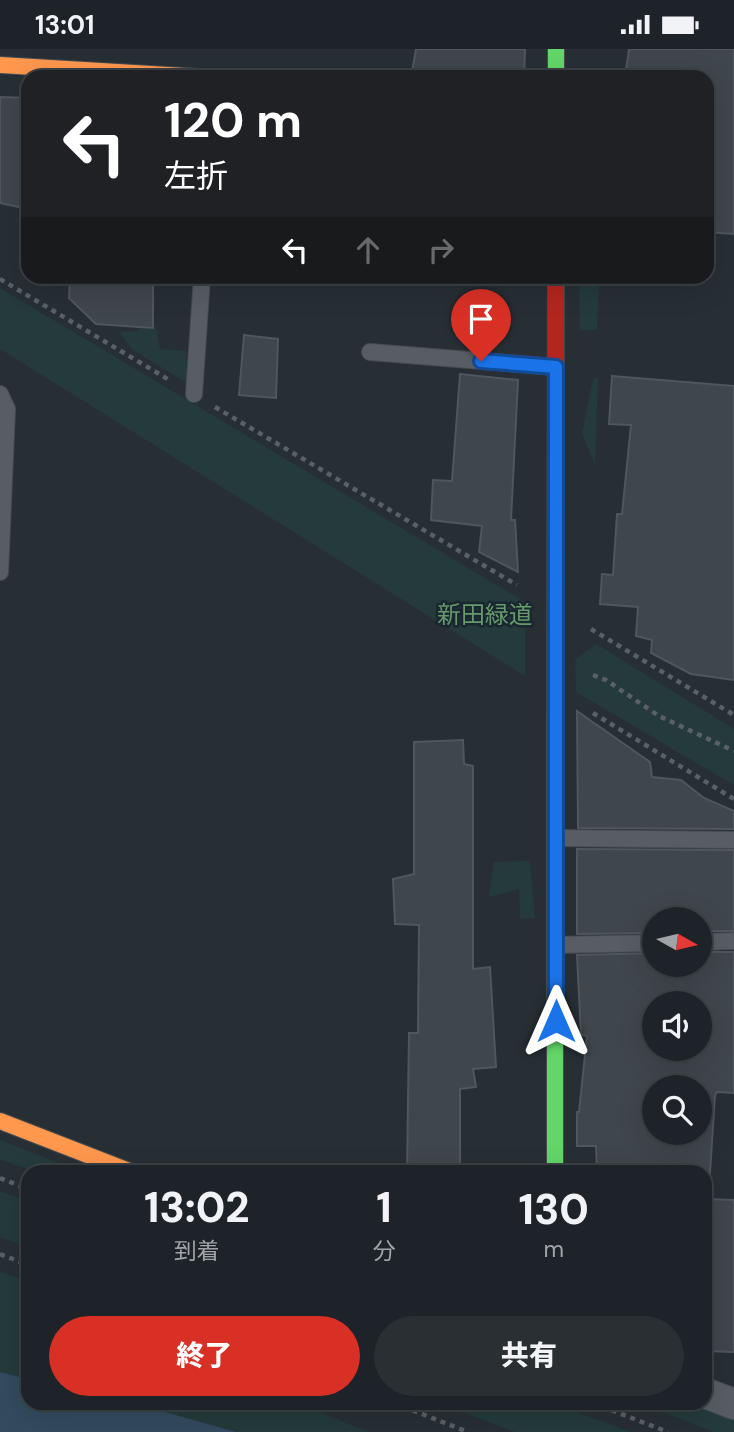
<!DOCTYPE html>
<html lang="ja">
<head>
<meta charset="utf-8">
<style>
	:root { --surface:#1d2328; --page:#2a2f34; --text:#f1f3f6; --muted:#a0a4a8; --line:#3b4045; --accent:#d93025 }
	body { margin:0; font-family:"DM Sans","Noto Sans JP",sans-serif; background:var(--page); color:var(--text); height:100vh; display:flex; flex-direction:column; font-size:26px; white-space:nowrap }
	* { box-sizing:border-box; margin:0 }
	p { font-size:23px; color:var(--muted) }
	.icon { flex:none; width:38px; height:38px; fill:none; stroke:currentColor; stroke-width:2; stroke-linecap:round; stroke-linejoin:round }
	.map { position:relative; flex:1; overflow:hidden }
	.drawer { position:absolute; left:21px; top:1116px; width:691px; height:245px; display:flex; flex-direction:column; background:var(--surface); border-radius:21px; box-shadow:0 7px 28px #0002,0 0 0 2px var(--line) }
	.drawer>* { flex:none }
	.banner { position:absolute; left:21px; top:21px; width:693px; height:214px; border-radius:21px; box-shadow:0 7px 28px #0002,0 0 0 2px var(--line); background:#202124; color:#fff; overflow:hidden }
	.needle { width:46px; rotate:98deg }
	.buttons { position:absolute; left:642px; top:858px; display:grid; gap:14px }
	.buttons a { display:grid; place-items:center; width:70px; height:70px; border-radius:50%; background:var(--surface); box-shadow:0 7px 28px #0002,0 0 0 2px var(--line); font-size:35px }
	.pin { position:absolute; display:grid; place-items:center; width:60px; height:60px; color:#fff; margin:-72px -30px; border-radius:50% 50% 50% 0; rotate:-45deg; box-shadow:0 0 7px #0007 }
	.pin .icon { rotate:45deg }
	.me { position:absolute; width:77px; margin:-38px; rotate:0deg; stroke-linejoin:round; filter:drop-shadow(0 0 5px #0008) }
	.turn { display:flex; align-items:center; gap:24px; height:147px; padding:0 28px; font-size:32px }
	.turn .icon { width:91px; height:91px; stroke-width:2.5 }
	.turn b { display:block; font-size:49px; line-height:60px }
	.lanes { display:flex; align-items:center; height:66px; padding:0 28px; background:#0003; justify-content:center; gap:35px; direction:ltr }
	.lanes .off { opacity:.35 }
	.eta { display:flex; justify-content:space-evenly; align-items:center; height:119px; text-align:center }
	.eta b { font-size:42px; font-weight:800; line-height:49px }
	.action { display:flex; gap:14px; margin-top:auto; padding:14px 28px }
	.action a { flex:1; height:80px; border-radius:42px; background:var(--accent); color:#fff; font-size:28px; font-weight:800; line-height:80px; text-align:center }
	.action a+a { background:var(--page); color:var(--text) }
	.status { display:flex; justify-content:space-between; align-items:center; height:49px; padding:0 35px; background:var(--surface); direction:ltr }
	.status svg { height:19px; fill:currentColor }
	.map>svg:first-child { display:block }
</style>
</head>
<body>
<div class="status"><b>13:01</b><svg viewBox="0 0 49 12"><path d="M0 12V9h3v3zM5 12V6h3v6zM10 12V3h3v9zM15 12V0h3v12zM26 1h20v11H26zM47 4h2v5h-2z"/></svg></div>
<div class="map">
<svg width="734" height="1383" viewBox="0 0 734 1383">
	<rect width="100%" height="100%" fill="#272f35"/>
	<g fill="#243a3b">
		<path d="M 579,228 L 599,228 L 597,281 L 580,281 Z"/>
		<path d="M 0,239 L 525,553 L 525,627 L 0,300 Z"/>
		<path d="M 140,275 L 156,277 L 160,300 L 186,302 L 188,335 L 132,300 L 119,283 L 138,282 Z"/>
		<path d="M 598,328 L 595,416 L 582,384 L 593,330 Z"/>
		<path d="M 596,595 L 734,680 L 734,736 L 576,643 L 575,611 Z"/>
		<path d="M 530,812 L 535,869 L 520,870 L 519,840 L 489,848 L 494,813 Z"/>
		<path d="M 0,1091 L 83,1123 L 35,1123 L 0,1110 Z"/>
		<path d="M 0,1142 L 28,1152 L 28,1198 L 0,1188 Z"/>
		<path d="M 0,1223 L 28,1233 L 28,1330 L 0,1323 Z"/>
		<path d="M 137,1355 L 300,1355 L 368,1383 L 236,1383 Z"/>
		<path d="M 441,1355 L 556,1355 L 630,1383 L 515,1383 Z"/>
		<path d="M 642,1355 L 692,1355 L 734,1371 L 734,1383 L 714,1383 Z"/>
	</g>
	<path fill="#334b5f" d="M 0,1323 L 28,1330 L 28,1354 L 137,1355 L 236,1383 L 0,1383 Z"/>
	<g fill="#3f464c" stroke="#4f565d" stroke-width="2" fill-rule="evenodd">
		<path d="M 416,0 L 525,0 L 524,28 L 411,28 Z"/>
		<path d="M 629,0 L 734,0 L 734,185 L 707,183 L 707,28 L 625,28 Z"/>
		<path d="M 0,48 L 28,49 L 28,160 L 0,154 Z"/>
		<path d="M 70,228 L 153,233 L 153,279 L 96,275 L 69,249 Z"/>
		<path d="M 244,286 L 278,290 L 276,349 L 239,346 Z"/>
		<path d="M 460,325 L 518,331 L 511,471 L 515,471 L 518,523 L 479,503 L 482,477 L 431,471 L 433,431 L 452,432 Z"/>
		<path d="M 612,327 L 734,337 L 734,631 L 691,625 L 651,604 L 652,591 L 636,587 L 638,558 L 600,555 L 602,525 L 613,526 L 617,465 L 622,465 L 631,376 L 609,375 Z"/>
		<path d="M 577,662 L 650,713 L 652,728 L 681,731 L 704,749 L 734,762 L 734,780 L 578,779 Z"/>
		<path d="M 463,691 L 464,715 L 473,717 L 473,920 L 490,918 L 496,1018 L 473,1020 L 476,1038 L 460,1040 L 460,1124 L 407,1124 L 409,984 L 418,984 L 419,876 L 395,875 L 393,830 L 414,825 L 414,693 Z"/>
		<path d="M 577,800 L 734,801 L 734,882 L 700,882 L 700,870 L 654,870 L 654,884 L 577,885 Z"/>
		<path d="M 700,903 L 734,903 L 734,1044 L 717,1043 L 715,1046 L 710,1124 L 597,1124 L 596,1097 L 577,1097 L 577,1063 L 579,1063 L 587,987 L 581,986 L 577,906 L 654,904 L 654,915 L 700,915 ZM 654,954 L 700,954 L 700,999 L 654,999 ZM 654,1038 L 700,1038 L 700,1083 L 654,1083 Z"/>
		<path d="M 705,1150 L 734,1151 L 734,1303 L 705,1302 Z"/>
	</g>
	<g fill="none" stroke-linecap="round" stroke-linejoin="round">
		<defs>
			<g id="lane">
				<path d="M 370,303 L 556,318"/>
				<path d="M 0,345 L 7,360 L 0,523"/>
				<path d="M 194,345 L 202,228"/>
				<path d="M 556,789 L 734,791"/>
				<path d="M 700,893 L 734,892"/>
				<path d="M 556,896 L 654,894"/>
			</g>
			<path id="street" d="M 705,1344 L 734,1355"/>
			<g id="fast">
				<path d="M 556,0 L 556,28"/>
				<path d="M 555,1124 L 555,679"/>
			</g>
			<g id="slow">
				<path d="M 0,16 L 201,28"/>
				<path d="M 0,1072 L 134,1124"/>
			</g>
			<path id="jam" d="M 555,679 L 556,228"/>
		</defs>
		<use href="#lane" stroke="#454b50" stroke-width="18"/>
		<use href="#street" stroke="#454b50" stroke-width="32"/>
		<use href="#fast" stroke="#454b50" stroke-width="18"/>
		<use href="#slow" stroke="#454b50" stroke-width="18"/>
		<use href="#jam" stroke="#454b50" stroke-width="18"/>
		<g stroke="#5a6166" stroke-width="4.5" stroke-dasharray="5 5" stroke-linecap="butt">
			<path d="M 0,230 L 171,332"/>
			<path d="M 215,358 L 517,536"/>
			<path d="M 591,580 L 734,666"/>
			<path d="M 593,626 L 606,631 L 659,667 L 734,702"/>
			<path d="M 593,664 L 734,750"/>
			<path d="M 0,1129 L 28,1140"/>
			<path d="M 0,1205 L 28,1216"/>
			<path d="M 394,1354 L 468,1383"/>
			<path d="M 593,1354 L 668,1383"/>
		</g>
		<use href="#lane" stroke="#575d63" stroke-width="16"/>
		<use href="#street" stroke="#575d63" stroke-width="30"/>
		<use href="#fast" stroke="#63d668" stroke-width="16"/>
		<use href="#slow" stroke="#ff974d" stroke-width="16"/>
		<use href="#jam" stroke="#b3261e" stroke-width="16"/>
	</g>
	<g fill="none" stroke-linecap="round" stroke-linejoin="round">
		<defs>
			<path id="route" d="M 481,312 L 556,318 L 556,972"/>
		</defs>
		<use href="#route" stroke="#114b97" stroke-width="18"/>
		<use href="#route" stroke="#1a73e8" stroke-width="12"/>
	</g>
	<g text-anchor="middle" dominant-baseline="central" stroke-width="5" stroke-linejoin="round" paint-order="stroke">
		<g font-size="24" fill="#66996b" stroke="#1a2630">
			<text x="485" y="565">新田緑道</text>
		</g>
	</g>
</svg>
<div class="buttons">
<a><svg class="needle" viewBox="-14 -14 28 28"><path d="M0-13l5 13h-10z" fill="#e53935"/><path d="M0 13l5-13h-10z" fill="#a0a4a8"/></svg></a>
<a><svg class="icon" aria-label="sound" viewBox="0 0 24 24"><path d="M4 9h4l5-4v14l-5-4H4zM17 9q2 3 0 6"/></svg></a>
<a><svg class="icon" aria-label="search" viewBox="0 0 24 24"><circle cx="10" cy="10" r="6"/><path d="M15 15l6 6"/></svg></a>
</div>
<div class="pin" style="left:481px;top:312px;background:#d93025"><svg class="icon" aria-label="arrive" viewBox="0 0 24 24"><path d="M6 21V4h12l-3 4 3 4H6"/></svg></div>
<svg class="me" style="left:556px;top:972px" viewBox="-20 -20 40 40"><path d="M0-17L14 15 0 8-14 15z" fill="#1a73e8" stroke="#fff" stroke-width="4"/></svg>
<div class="banner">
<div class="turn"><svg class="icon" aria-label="left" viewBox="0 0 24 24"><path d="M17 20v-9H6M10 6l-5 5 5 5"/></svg><div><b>120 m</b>左折</div></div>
<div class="lanes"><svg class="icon" aria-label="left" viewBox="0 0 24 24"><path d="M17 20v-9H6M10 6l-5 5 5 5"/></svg><svg class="icon off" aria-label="ahead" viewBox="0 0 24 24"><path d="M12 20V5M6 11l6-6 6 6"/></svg><svg class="icon off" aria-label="right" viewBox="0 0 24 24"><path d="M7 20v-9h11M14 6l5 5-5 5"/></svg></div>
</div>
<section class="drawer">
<div class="eta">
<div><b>13:02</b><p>到着</p></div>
<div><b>1</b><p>分</p></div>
<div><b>130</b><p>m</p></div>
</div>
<div class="action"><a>終了</a><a>共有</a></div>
</section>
</div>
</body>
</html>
